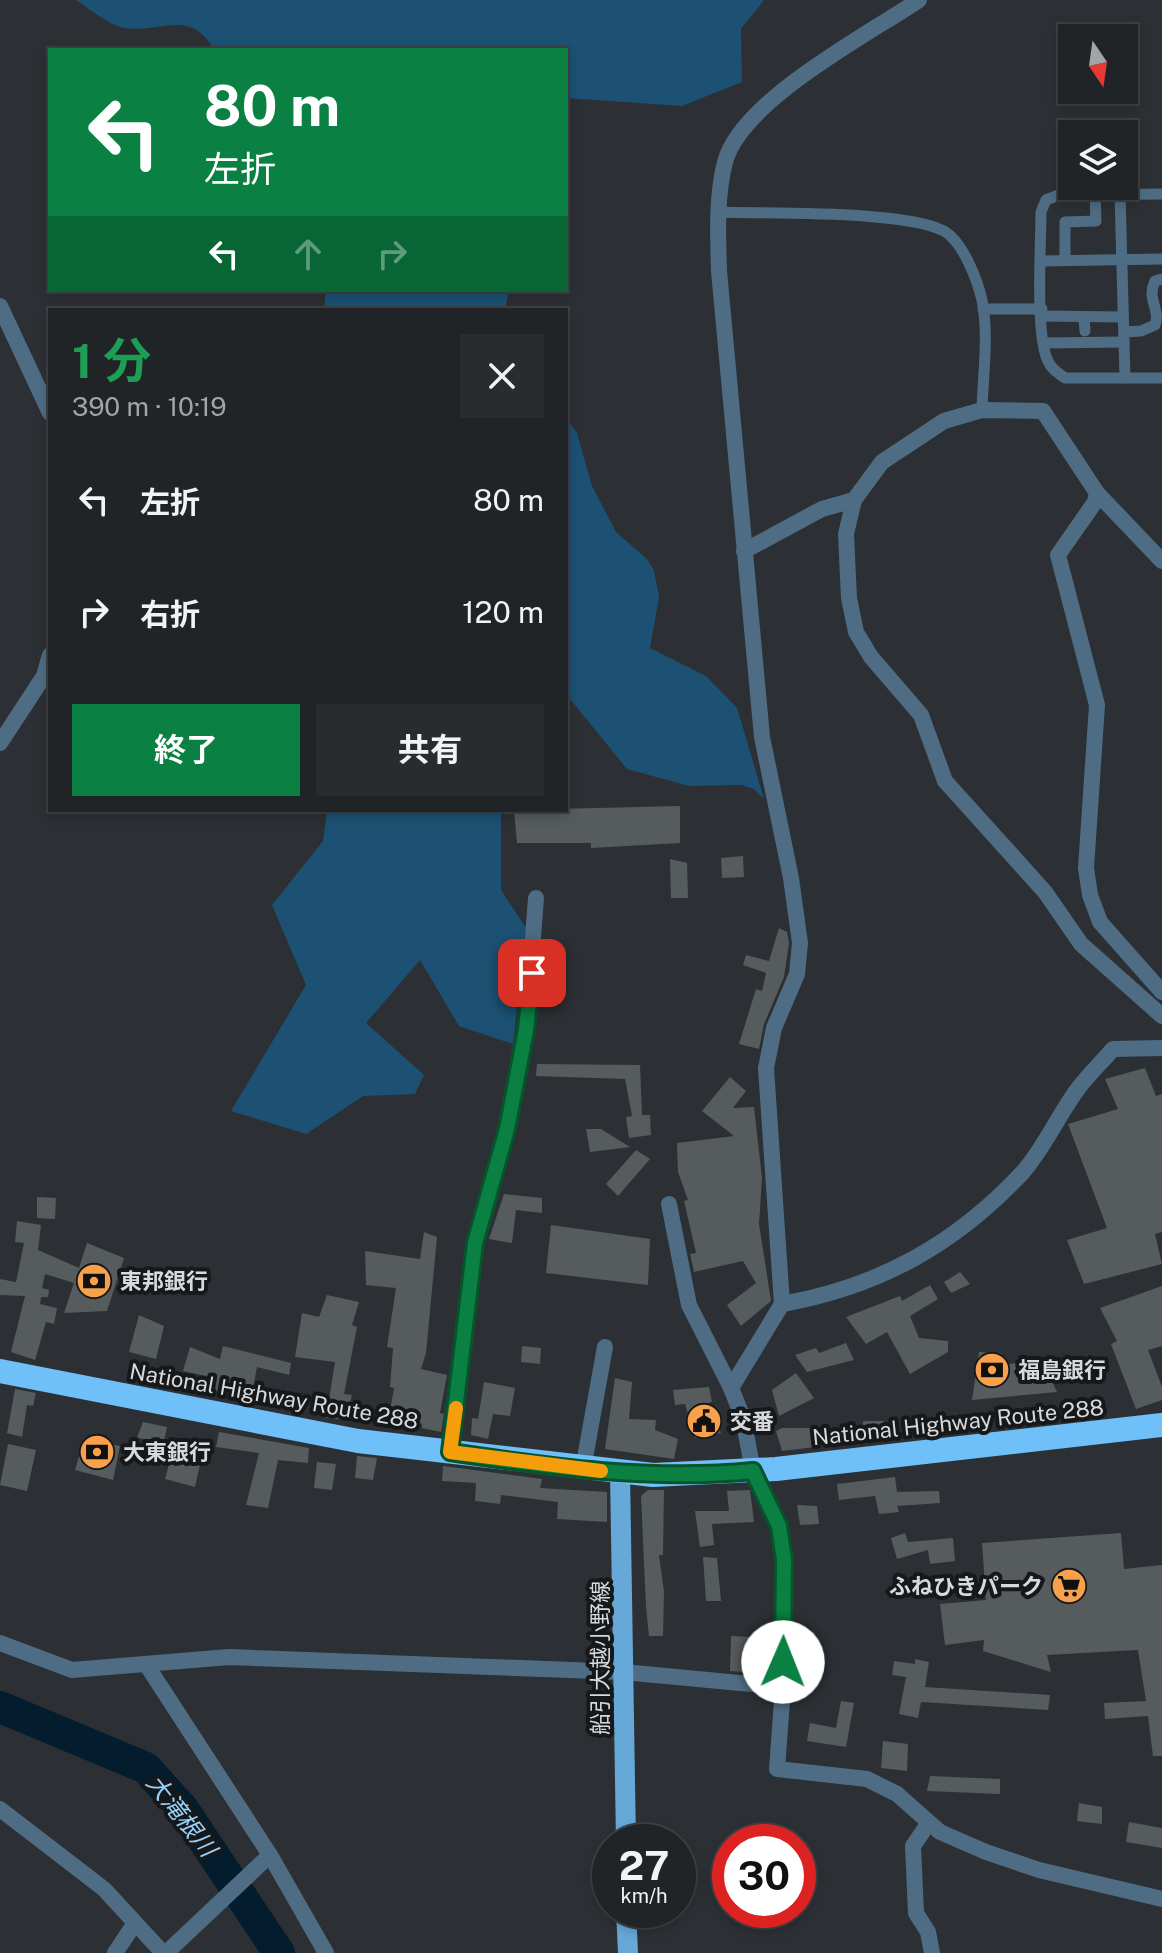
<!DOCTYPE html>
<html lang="ja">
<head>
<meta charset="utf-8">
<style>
	:root { --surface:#212427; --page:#292c2f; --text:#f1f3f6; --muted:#a2a4a7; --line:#3e4144; --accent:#0b8043 }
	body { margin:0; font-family:"Public Sans","Noto Sans JP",sans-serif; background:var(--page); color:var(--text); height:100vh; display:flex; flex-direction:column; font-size:30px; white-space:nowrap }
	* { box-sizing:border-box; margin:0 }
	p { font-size:26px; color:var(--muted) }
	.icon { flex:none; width:44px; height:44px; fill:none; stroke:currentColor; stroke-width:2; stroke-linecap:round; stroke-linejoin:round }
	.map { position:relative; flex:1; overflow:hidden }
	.details { position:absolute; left:48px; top:308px; width:520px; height:504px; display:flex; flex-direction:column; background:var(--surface); border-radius:0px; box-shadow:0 4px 12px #0003,0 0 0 2px var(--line) }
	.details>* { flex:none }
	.top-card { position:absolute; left:48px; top:48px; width:520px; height:244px; border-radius:0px; box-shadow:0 4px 12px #0003,0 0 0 2px var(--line); background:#0b8043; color:#fff; overflow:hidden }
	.needle { width:52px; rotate:167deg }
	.buttons { position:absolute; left:1058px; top:24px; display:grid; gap:16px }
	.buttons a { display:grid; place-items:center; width:80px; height:80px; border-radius:0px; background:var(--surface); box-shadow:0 4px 12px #0003,0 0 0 2px var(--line); font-size:40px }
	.speed { position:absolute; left:592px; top:1824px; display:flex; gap:16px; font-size:40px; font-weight:700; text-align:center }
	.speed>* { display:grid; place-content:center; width:104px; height:104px; border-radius:50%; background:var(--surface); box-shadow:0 4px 12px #0003,0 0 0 2px var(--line); line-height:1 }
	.speed small { font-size:20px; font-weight:400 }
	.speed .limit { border:12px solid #d22; background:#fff; color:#111 }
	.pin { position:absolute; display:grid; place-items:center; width:68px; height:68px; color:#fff; margin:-34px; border-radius:16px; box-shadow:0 4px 12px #0006 }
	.me { position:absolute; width:88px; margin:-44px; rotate:1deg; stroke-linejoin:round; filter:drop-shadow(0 0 6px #0008) }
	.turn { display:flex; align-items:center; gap:28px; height:168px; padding:0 24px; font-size:36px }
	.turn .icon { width:104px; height:104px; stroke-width:2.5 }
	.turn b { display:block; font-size:56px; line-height:68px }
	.lanes { display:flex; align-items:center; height:76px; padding:0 24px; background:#0003; justify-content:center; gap:40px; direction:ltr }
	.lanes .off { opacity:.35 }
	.round { display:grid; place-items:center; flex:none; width:84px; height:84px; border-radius:0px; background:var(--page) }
	.summary { display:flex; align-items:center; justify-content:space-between; height:136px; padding:0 24px }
	h1 { font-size:48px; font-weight:700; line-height:60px; color:#1e9e55 }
	.button { display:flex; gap:16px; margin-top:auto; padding:16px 24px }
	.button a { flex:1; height:92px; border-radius:0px; background:var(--accent); color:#fff; font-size:32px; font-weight:700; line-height:92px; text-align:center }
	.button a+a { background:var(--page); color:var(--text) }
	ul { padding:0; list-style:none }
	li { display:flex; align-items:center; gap:24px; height:112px; padding:0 24px }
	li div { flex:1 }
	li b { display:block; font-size:30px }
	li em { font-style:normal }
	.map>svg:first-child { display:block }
</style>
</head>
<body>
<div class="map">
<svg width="1162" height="1953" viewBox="0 0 1162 1953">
	<rect width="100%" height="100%" fill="#2c3034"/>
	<g fill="#1c5173">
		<path d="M 76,0 L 764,0 L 741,29 L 742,82 L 682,106 L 566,98 L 566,50 L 214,50 C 191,8 162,33 125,28 C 109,26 89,8 76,0 Z"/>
		<path d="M 326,290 L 509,290 L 505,310 L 324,310 Z"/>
		<path d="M 566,418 L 577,433 L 592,486 L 616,532 L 647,559 L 654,571 L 659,597 L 650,648 L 706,676 L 737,708 L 764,799 L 754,789 L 741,785 L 689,786 L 627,769 L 566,694 Z"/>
		<path d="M 327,810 L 501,810 L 501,890 L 526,928 L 513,1044 L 459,1026 L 420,960 L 366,1023 L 424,1075 L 415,1094 L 363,1096 L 306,1134 L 231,1111 L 306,985 L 272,905 L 323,841 Z"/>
	</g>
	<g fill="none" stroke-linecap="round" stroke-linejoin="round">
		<path stroke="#031d2e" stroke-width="32" d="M 0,1707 L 146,1768 L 183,1809 L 279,1953"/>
	</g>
	<g fill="#565b5e">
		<path d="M 680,806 L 680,843 L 591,848 L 591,843 L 517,843 L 514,810 Z"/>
		<path d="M 743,856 L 744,877 L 722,878 L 721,858 Z"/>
		<path d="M 670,859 L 687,863 L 688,898 L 671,898 Z"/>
		<path d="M 779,928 L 787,932 L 789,943 L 784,977 L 764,1024 L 759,1049 L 739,1044 L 756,989 L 762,991 L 766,973 L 743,965 L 746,955 L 769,961 Z"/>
		<path d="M 537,1064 L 640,1065 L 642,1115 L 650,1115 L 651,1135 L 629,1138 L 626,1117 L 632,1116 L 625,1079 L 536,1076 Z"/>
		<path d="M 1145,1068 L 1156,1096 L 1162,1094 L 1162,1232 L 1155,1234 L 1162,1264 L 1084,1284 L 1067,1240 L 1107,1228 L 1068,1124 L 1118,1109 L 1105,1079 Z"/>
		<path d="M 730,1077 L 746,1091 L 733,1108 L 754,1107 L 762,1178 L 759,1224 L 771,1301 L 741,1326 L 727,1305 L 756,1283 L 743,1261 L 694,1272 L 690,1254 L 696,1253 L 684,1201 L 688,1200 L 678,1172 L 677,1143 L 734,1136 L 702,1111 Z"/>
		<path d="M 586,1129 L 601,1129 L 630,1147 L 590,1152 Z"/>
		<path d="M 636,1150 L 650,1159 L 618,1196 L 606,1184 Z"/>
		<path d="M 504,1194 L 542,1198 L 542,1213 L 516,1210 L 512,1243 L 489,1239 Z"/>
		<path d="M 37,1197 L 56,1198 L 55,1219 L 37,1218 Z"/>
		<path d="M 17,1221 L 41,1225 L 38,1250 L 79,1268 L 87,1243 L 124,1258 L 107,1311 L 64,1313 L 74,1283 L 45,1274 L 42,1288 L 49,1290 L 48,1297 L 41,1297 L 40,1304 L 57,1308 L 54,1324 L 46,1322 L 35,1360 L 11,1352 L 25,1296 L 0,1295 L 0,1279 L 16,1282 L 24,1243 L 15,1242 Z"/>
		<path d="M 551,1225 L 650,1239 L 648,1285 L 546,1273 Z"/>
		<path d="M 424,1232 L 437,1237 L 426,1353 L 421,1369 L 447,1375 L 440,1413 L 444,1414 L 441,1432 L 422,1428 L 422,1424 L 388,1422 L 394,1388 L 390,1387 L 393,1348 L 387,1347 L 396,1288 L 366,1285 L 365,1251 L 420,1259 Z"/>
		<path d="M 960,1272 L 970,1284 L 951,1293 L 944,1282 Z"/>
		<path d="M 930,1285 L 938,1299 L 910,1316 L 919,1338 L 948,1341 L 948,1352 L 910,1374 L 887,1332 L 866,1344 L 846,1317 L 900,1296 L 902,1301 Z"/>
		<path d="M 1162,1286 L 1162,1346 L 1148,1350 L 1162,1387 L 1162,1400 L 1136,1409 L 1111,1344 L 1117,1341 L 1100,1308 Z"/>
		<path d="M 327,1295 L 359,1302 L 352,1325 L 357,1327 L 344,1394 L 352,1395 L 345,1420 L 326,1418 L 335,1362 L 295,1357 L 302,1313 L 319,1317 Z"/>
		<path d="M 139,1315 L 164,1326 L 156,1359 L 129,1352 Z"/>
		<path d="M 846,1343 L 854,1360 L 807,1372 L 795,1355 L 816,1348 L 819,1353 Z"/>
		<path d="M 223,1346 L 291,1363 L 289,1375 L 257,1367 L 251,1398 L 213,1391 L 216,1378 L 183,1371 L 190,1347 L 220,1359 Z"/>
		<path d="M 522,1346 L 541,1348 L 540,1364 L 521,1362 Z"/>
		<path d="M 979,1352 L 1001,1353 L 1000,1366 L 1041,1358 L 1057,1392 L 972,1400 Z"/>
		<path d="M 162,1372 L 205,1383 L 203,1393 L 157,1386 Z"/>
		<path d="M 796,1373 L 814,1398 L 779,1416 L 772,1390 Z"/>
		<path d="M 615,1378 L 632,1382 L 629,1419 L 656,1420 L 655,1430 L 678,1439 L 674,1459 L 605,1449 Z"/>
		<path d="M 484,1382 L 515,1388 L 510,1416 L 493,1414 L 488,1439 L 471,1435 L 472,1418 L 478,1419 Z"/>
		<path d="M 709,1387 L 712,1402 L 709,1402 L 721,1433 L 695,1438 L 685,1404 L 675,1405 L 673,1390 Z"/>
		<path d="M 15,1389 L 36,1393 L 33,1406 L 27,1405 L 22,1437 L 7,1433 Z"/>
		<path d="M 863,1421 L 884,1421 L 884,1437 L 863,1438 Z"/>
		<path d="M 143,1422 L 167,1427 L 164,1441 L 137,1438 Z"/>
		<path d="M 782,1428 L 823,1428 L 824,1446 L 782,1451 L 776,1431 Z"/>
		<path d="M 219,1432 L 309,1448 L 308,1463 L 278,1460 L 268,1508 L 246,1505 L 259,1453 L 216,1447 Z"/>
		<path d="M 84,1439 L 120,1446 L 113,1480 L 75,1470 Z"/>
		<path d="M 8,1444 L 36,1450 L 27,1491 L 0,1485 Z"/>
		<path d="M 172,1454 L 201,1460 L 195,1487 L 165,1479 Z"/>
		<path d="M 357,1456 L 377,1458 L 373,1480 L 355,1478 Z"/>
		<path d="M 317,1462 L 336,1464 L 332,1490 L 314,1488 Z"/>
		<path d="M 443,1466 L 542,1479 L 540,1488 L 607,1492 L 607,1522 L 557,1519 L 558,1502 L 501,1495 L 500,1504 L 475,1501 L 476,1483 L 442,1481 Z"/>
		<path d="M 895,1477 L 897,1492 L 939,1491 L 940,1503 L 897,1506 L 899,1512 L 879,1514 L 875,1496 L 839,1500 L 837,1484 Z"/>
		<path d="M 648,1490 L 664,1490 L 663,1555 L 659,1555 L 664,1592 L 663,1636 L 649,1636 L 646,1607 L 641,1496 Z"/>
		<path d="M 750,1490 L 754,1522 L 712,1524 L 714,1545 L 700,1547 L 695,1511 L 729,1511 L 727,1491 Z"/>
		<path d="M 797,1505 L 817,1506 L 819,1524 L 800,1525 Z"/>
		<path d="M 905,1533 L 908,1542 L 953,1538 L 955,1561 L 930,1564 L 928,1550 L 897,1559 L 891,1538 Z"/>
		<path d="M 1121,1533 L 1124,1569 L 1162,1565 L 1162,1756 L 1153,1756 L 1148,1716 L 1105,1719 L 1104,1703 L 1146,1701 L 1138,1650 L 1047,1655 L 1051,1672 L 983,1651 L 984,1640 L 945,1645 L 940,1604 L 986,1600 L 982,1543 Z"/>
		<path d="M 703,1557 L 717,1558 L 721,1601 L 706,1601 Z"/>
		<path d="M 731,1636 L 772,1638 L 772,1674 L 730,1671 Z"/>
		<path d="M 915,1659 L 929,1662 L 925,1687 L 1050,1695 L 1048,1710 L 921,1702 L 918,1718 L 899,1714 L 906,1677 L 892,1675 L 894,1661 L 915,1664 Z"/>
		<path d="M 841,1701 L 854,1703 L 846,1747 L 807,1741 L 810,1723 L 836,1728 Z"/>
		<path d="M 883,1741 L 908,1744 L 907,1771 L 881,1768 Z"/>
		<path d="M 930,1776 L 1000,1779 L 1000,1794 L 927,1791 Z"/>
		<path d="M 1079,1803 L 1102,1807 L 1102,1824 L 1077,1821 Z"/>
		<path d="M 1129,1822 L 1162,1828 L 1162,1848 L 1126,1842 Z"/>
	</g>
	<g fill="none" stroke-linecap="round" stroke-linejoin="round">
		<g stroke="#4e6d84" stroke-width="11">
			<path d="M 1120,194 L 1125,378"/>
			<path d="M 1162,194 L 1059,195 L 1046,200 L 1041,212 C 1041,245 1035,335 1048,361 C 1051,369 1058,373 1065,378 L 1162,378"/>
			<path d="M 719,212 C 770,214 904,210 944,231 C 963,242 977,279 982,300 C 989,335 983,374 982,410"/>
			<path d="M 1065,260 L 1065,222 L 1096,221 L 1095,194"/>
			<path d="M 1041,261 L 1162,259"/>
			<path d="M 983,309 L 1042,309"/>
			<path d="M 1042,316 L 1123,317"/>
			<path d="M 1084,317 L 1085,331"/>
			<path d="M 1124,332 L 1141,331 L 1155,325 C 1161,309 1146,299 1155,281 L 1162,279"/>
			<path d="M 1044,343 L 1124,342"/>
		</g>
		<g stroke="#4e6d84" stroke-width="16">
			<path d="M 0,306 L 50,413"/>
			<path d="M 1097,493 L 1162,561"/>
			<path d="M 854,500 L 846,534 L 849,598 L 856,632 L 871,657 L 921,715 L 945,781 L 1045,892 L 1081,944 L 1162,1016"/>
			<path d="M 744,551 L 822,509 L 854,500 L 882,462 L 944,421 L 982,410 L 1043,411 L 1097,493 L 1095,502 L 1058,555 L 1097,705 L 1086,868 L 1090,895 L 1100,922 L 1162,992"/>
			<path d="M 0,743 L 44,676 L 50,655"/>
			<path d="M 669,1204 L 689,1305 L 731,1388"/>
			<path d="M 782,1304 C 879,1287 956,1244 1023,1172 C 1044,1148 1058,1116 1077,1090 C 1087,1076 1101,1063 1113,1049 L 1162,1048"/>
			<path d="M 450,1452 L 475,1243 L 507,1129 L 526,1030 L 536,898"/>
			<path d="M 583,1469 L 605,1347"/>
			<path d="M 0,1643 L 72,1670 L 229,1657 L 623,1672 L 783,1687 L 777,1769 L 867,1779 L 897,1794 L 940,1832 L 986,1852 L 1039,1870 L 1162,1899"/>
			<path d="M 146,1664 L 270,1855 L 326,1953"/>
			<path d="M 783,1687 L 784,1560 L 779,1526 L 753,1471 L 743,1418 L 731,1388 L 782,1304 L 766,1068 L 774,1028 L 797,974 L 800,943 L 791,878 L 762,737 L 719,271 C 718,236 716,197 725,162 C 741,101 867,35 919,0"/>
			<path d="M 0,1809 L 104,1889 L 163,1953"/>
			<path d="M 928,1824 L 913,1846 L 916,1913 L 928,1932 L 932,1953"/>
			<path d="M 115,1953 L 135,1923"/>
			<path d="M 166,1953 L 270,1855"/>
		</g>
		<g stroke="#66a8d8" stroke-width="20">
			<path d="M 620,1473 L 626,1842"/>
			<path d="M 626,1910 L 628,1953"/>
		</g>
		<path stroke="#6fc0f9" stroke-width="24" d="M 0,1371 L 358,1441 L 653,1475 L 776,1469 L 1162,1425"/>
	</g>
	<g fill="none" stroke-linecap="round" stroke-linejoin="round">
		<defs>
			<path id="route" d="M 532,973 L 526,1030 L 507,1129 L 475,1243 L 450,1452 C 550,1467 651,1481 753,1471 L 779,1526 L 784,1560 L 783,1662"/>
		</defs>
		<use href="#route" stroke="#07532c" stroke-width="20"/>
		<use href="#route" stroke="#0b8043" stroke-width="14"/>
		<path stroke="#f59e0b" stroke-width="14" d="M 456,1408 L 450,1452 L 601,1471"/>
	</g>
	<defs>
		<symbol id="bank-disc" viewBox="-11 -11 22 22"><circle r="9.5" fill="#f9a04c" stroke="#16181a"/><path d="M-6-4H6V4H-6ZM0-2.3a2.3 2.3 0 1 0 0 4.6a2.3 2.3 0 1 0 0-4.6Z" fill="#111"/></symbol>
		<symbol id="civic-disc" viewBox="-11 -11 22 22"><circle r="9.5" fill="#f9a04c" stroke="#16181a"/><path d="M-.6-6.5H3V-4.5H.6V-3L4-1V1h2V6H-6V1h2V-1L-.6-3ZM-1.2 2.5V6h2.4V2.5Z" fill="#111"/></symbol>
		<symbol id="supermarket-disc" viewBox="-11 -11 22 22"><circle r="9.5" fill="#f9a04c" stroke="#16181a"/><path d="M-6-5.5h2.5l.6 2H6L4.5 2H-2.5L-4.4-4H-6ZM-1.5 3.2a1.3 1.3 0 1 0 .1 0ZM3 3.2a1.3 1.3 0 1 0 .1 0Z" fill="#111"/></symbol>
	</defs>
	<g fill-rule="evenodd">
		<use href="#bank-disc" x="74" y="1261" width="40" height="40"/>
		<use href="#bank-disc" x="972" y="1350" width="40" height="40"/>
		<use href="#civic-disc" x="684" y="1401" width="40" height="40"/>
		<use href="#bank-disc" x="77" y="1432" width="40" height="40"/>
		<use href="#supermarket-disc" x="1049" y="1566" width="40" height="40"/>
	</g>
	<g text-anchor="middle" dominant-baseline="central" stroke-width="8" stroke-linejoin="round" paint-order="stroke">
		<g font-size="22" font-weight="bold" fill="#d7d9dc" stroke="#16181a" text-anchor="start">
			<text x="120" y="1281">東邦銀行</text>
			<text x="1018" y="1370">福島銀行</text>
			<text x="730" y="1421">交番</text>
			<text x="123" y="1452">大東銀行</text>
			<text x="1043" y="1586" text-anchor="end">ふねひきパーク</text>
		</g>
		<g font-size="22" fill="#d7d9dc" stroke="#16181a">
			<text transform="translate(274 1396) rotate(10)">National Highway Route 288</text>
			<text transform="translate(958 1422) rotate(-6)">National Highway Route 288</text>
			<text transform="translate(600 1658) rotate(-90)">船引大越小野線</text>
		</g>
		<g font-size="24" font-style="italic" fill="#95d1fd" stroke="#16181a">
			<text transform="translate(182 1815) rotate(52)">大滝根川</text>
		</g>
	</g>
</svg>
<div class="buttons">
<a><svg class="needle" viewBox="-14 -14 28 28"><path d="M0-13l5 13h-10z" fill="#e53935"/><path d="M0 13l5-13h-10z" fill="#a2a4a7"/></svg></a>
<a><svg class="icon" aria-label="layers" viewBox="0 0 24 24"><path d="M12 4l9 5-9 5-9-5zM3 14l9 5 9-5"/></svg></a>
</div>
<div class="speed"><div>27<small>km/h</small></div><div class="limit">30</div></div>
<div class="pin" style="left:532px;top:973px;background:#d93025"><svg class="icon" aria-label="arrive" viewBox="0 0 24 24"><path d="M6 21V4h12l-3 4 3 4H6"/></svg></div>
<svg class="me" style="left:783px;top:1662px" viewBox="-20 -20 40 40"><circle r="19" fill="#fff"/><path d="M0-13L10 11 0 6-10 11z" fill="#0b8043"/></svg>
<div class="top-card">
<div class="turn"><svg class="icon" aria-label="left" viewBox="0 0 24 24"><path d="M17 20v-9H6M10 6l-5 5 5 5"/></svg><div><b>80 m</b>左折</div></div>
<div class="lanes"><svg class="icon" aria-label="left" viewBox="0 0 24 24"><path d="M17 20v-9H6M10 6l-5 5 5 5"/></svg><svg class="icon off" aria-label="ahead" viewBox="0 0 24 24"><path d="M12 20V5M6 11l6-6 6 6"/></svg><svg class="icon off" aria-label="right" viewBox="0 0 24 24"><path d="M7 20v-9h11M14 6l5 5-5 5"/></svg></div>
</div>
<section class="details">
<div class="summary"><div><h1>1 分</h1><p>390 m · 10:19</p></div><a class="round"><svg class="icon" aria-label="close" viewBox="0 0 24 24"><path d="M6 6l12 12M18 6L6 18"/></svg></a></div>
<ul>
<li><svg class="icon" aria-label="left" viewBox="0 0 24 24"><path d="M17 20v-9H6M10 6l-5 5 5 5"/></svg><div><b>左折</b></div><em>80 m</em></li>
<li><svg class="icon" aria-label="right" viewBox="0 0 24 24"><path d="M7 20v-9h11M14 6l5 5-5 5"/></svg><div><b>右折</b></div><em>120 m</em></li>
</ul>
<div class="button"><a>終了</a><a>共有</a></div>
</section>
</div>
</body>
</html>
